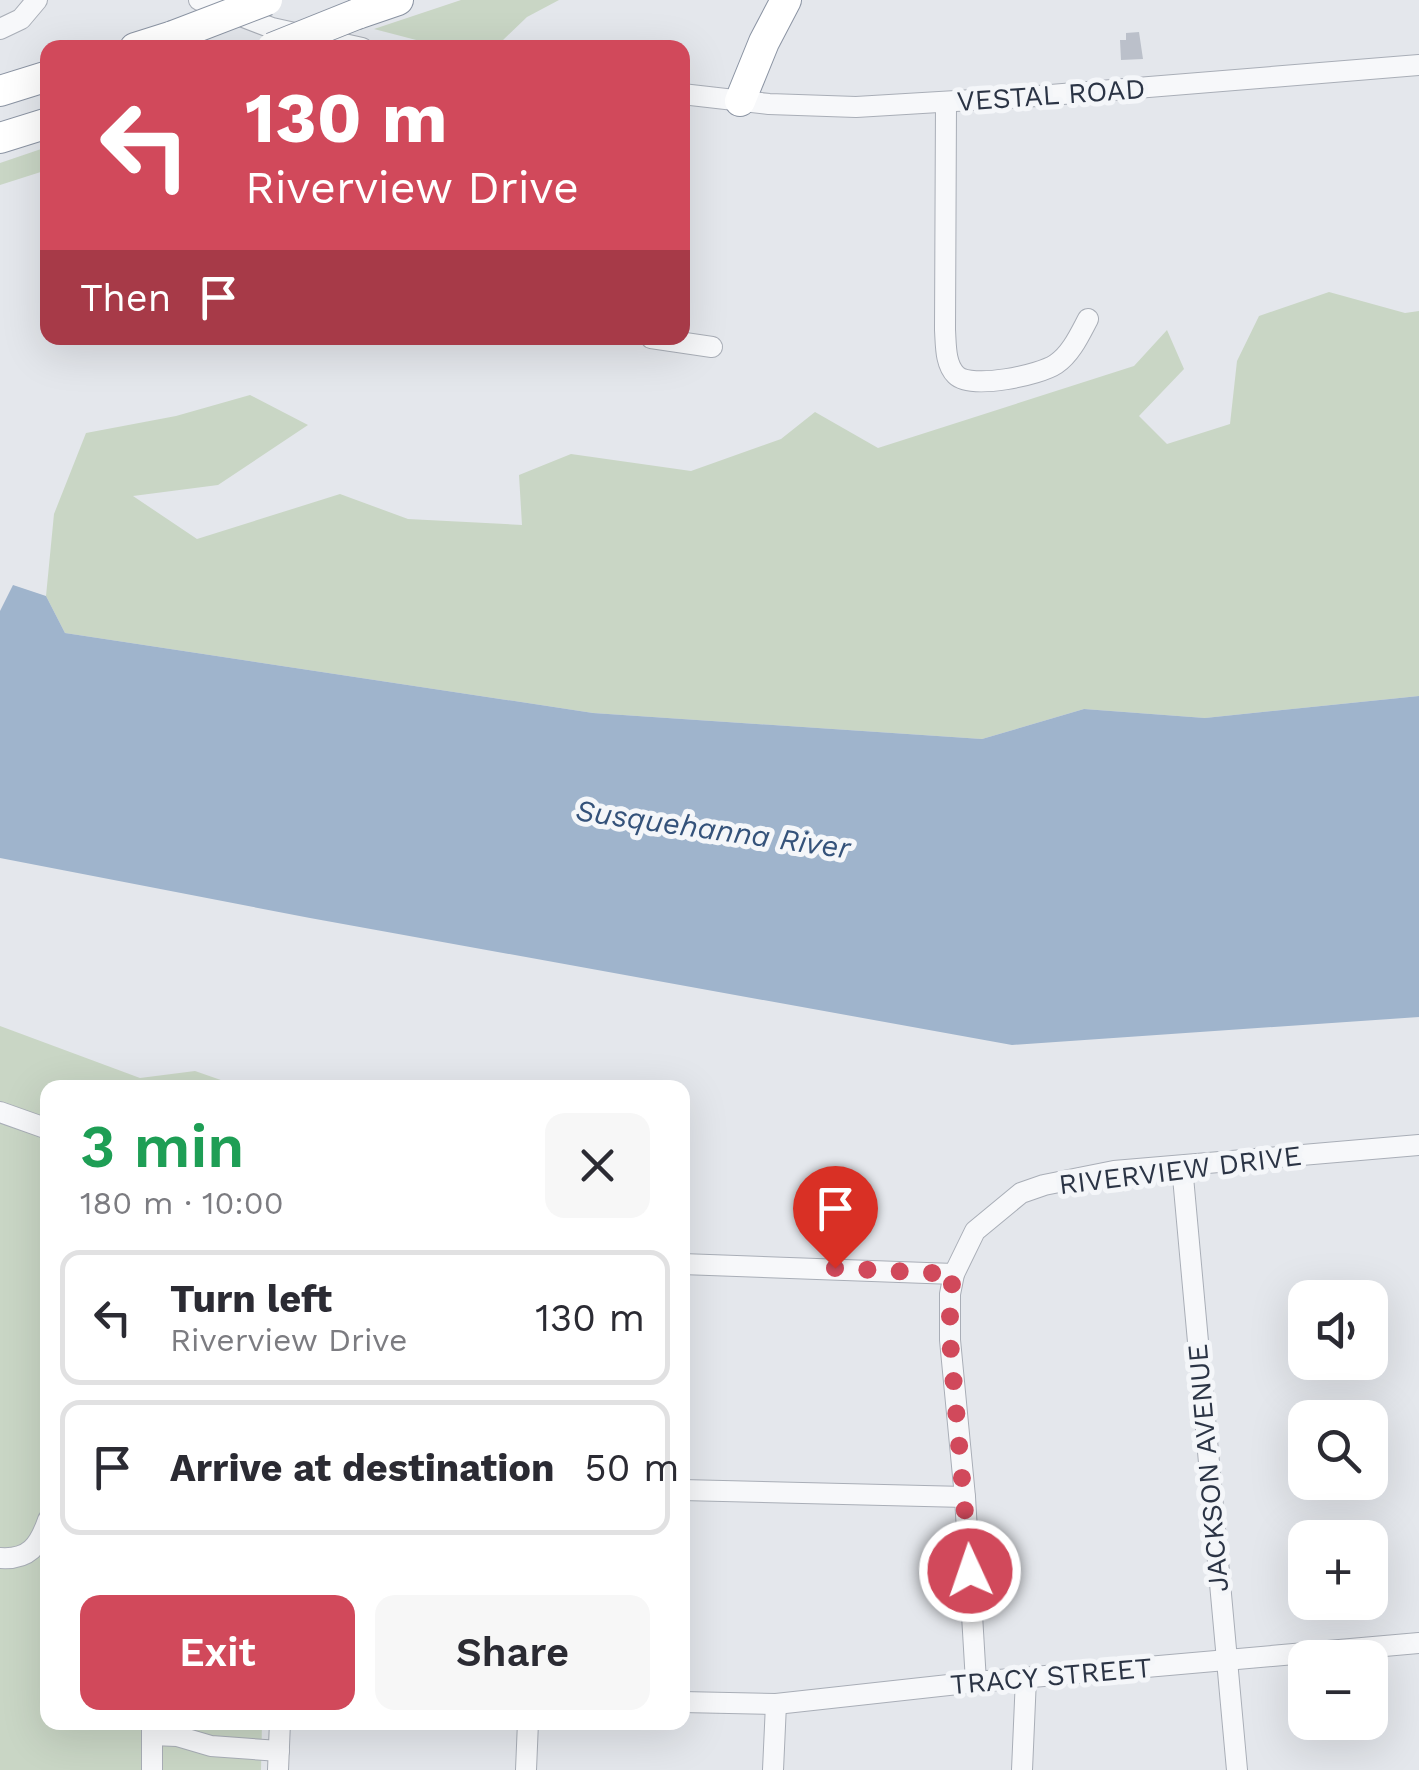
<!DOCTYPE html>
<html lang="en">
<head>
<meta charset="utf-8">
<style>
	:root { --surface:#fff; --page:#f7f7f7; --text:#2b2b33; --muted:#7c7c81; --line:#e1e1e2; --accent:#d1495b }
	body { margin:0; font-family:"Work Sans",sans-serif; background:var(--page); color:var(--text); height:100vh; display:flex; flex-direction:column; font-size:38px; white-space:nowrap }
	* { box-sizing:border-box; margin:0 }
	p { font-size:32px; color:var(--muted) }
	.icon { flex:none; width:55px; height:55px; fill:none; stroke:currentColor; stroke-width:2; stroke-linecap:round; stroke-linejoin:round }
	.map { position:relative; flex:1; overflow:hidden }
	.side { position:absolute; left:40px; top:1080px; width:650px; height:650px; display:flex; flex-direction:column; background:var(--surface); border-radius:20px; box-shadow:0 10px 40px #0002 }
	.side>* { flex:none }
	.guide { position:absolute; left:40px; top:40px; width:650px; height:305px; border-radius:20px; box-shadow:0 10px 40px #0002; background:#d1495b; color:#fff; overflow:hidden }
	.buttons { position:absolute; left:1288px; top:1280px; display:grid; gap:20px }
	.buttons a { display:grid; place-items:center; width:100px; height:100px; border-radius:20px; background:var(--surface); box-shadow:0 10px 40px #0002; font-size:50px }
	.pin { position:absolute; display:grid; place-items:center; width:85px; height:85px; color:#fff; margin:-102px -42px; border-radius:50% 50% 50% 0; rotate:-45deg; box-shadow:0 0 10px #0007 }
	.pin .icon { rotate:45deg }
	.me { position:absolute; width:110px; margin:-55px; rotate:357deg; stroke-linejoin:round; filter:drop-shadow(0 0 8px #0008) }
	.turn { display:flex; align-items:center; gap:35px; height:210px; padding:0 40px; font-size:45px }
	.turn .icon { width:130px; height:130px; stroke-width:2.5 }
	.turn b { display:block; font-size:70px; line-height:85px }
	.then { display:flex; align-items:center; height:95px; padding:0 40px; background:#0003; gap:20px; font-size:38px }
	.round { display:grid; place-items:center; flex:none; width:105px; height:105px; border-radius:20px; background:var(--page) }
	.head { display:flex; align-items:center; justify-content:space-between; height:170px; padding:0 40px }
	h1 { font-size:60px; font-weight:600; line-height:75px; color:#1e9e55 }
	.action { display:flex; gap:20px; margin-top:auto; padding:20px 40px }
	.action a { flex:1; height:115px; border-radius:20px; background:var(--accent); color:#fff; font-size:40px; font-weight:600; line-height:115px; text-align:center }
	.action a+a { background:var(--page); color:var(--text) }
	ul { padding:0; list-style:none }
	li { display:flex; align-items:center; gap:30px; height:135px; margin:0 20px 15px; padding:0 20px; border:5px solid var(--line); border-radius:20px }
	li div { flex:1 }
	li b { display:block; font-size:38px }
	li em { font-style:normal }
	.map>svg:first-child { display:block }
</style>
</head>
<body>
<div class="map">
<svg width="1419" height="1770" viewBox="0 0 1419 1770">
	<rect width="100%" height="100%" fill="#e4e7ec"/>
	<g fill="#c9d6c5">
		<path d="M 461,0 L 559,0 L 527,17 L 503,40 L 420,41 L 374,29 Z"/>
		<path d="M 47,147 L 47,170 L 0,185 L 0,163 Z"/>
		<path d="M 1329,292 L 1405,313 L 1419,311 L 1419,696 L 1205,718 L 1084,709 L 982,739 L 593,713 L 65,633 L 46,596 L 54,514 L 86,433 L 176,416 L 250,395 L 308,425 L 218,485 L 133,496 L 197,539 L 340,494 L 408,519 L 522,525 L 519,475 L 571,454 L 691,471 L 781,439 L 815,412 L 878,448 L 1134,366 L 1167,330 L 1184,369 L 1139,416 L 1167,444 L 1230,424 L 1237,361 L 1259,316 Z"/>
		<path d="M 0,1026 L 140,1078 L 195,1071 L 241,1087 L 48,1088 L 48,1722 L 262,1723 L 261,1770 L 0,1770 Z"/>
	</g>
	<path fill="#9fb4cc" d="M 13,585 L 46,596 L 65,633 L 593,713 L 982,739 L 1084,709 L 1205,718 L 1419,696 L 1419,1017 L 1012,1045 L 310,918 L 0,858 L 0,611 Z"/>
	<path fill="#bbc0ca" d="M 1139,32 L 1143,59 L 1121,60 L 1120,40 L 1126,40 L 1126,33 Z"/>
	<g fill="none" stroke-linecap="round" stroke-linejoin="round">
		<defs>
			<g id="minor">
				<path d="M 199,0 L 272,28 L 362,48"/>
				<path d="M 0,29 L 21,19 L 37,0"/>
				<path d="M 682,94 L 769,104 L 856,107 L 1038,96 L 1419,65"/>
				<path d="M 946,103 L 945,330 C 946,345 945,364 956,375 C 971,390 1040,375 1056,364 C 1071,354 1080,334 1088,319"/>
				<path d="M 651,338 L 712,347"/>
				<path d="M 0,1112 L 48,1129"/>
				<path d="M 1182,1166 L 1237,1770"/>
				<path d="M 682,1264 L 954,1274"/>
				<path d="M 682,1490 L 965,1497"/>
				<path d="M 0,1558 C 29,1560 39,1546 48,1520"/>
				<path d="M 976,1682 L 965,1497 L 950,1340 L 950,1294 L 954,1274 L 975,1231 L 1021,1193 L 1044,1185 L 1114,1171 L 1419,1145"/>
				<path d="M 682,1702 L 776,1704 L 976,1682 L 1419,1643"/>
				<path d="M 152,1735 L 177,1736 L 211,1746 L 279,1751"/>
				<path d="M 152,1770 L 152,1724"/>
				<path d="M 278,1770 L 280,1722"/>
				<path d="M 526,1770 L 528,1722"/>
				<path d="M 773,1770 L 776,1704"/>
				<path d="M 1022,1770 L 1026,1678"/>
			</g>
			<g id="highway">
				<path d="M 357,14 L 398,0"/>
				<path d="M 135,48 L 173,36"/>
				<path d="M 0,91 L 48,76"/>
				<path d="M 740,101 L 764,42 L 786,0"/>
				<path d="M 0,138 L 48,123"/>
			</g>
		</defs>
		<use href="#minor" stroke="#a9aeb7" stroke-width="22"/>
		<use href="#highway" stroke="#8b94a3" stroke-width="32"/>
		<use href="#minor" stroke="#f7f8fa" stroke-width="20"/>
		<use href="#highway" stroke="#fff" stroke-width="30"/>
		<defs>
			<g id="highway-bridge">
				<path d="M 173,36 L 267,0"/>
				<path d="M 272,48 L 357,14"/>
			</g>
		</defs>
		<use href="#highway-bridge" stroke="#8b94a3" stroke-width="32" stroke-linecap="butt"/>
		<use href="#highway-bridge" stroke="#fff" stroke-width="30"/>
	</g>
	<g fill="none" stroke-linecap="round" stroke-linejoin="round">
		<path stroke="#d1495b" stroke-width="18" stroke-dasharray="0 32.4" d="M 835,1268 L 954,1274 L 950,1294 L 950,1340 L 970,1571"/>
	</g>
	<g text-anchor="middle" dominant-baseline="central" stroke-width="10" stroke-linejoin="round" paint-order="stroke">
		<g font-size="28" fill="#2b3445" stroke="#f4f6f9">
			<text transform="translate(1051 95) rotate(-4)">VESTAL ROAD</text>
			<text transform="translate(1180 1170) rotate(-7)">RIVERVIEW DRIVE</text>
			<text transform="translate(1208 1468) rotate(-95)">JACKSON AVENUE</text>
			<text transform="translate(1051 1676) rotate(-5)">TRACY STREET</text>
		</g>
		<g font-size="30" font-style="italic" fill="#34527a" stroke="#f4f6f9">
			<text transform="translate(713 829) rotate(8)">Susquehanna River</text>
		</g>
	</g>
</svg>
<div class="buttons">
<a><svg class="icon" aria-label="sound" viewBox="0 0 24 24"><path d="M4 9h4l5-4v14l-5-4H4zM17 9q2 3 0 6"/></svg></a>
<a><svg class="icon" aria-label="search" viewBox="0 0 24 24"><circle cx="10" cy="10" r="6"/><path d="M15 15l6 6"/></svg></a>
<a>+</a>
<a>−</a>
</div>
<div class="pin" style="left:835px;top:1268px;background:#d93025"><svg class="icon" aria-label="arrive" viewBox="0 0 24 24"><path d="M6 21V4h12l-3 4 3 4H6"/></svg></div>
<svg class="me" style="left:970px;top:1571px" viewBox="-20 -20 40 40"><circle r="17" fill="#d1495b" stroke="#fff" stroke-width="3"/><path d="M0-11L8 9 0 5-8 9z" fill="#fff"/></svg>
<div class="guide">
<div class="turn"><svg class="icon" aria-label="left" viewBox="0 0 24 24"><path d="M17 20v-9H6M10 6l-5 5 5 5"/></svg><div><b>130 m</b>Riverview Drive</div></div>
<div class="then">Then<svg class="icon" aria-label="arrive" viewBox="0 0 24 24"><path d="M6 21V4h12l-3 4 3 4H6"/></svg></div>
</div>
<section class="side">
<div class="head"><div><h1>3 min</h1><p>180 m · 10:00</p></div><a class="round"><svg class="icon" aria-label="close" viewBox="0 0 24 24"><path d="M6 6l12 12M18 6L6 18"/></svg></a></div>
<ul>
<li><svg class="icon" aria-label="left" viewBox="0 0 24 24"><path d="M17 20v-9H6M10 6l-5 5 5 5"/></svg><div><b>Turn left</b><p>Riverview Drive</p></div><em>130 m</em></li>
<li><svg class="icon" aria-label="arrive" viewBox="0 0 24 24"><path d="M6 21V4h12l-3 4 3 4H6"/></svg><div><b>Arrive at destination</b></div><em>50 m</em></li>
</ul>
<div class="action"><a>Exit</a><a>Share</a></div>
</section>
</div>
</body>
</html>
